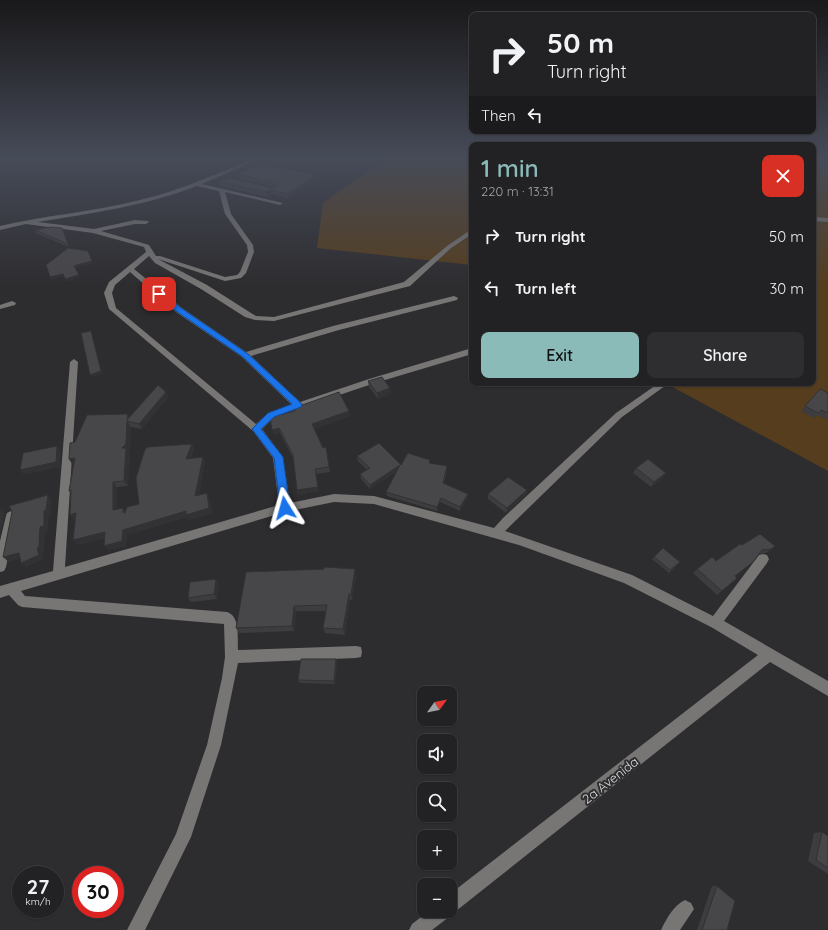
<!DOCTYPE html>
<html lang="en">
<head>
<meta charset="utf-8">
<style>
	:root { --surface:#222123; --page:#2e2e30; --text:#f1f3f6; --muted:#a2a3a6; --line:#3f3e41; --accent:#8bbbb9 }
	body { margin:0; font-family:Quicksand,sans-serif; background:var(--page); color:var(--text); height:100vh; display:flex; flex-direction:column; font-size:15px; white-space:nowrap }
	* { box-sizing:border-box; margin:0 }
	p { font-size:13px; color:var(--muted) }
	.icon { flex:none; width:22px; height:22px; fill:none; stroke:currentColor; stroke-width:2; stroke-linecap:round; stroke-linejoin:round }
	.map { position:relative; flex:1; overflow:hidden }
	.drawer { position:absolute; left:469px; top:142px; width:347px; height:244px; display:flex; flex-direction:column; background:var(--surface); border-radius:8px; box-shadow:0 1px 3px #0004,0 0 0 1px var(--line) }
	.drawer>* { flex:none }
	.top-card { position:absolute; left:469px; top:12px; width:347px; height:122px; border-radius:8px; box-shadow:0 1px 3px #0004,0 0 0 1px var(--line); background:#222123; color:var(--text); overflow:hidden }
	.needle { width:26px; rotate:57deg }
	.fabs { position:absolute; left:417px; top:686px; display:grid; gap:8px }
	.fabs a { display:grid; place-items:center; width:40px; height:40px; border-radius:8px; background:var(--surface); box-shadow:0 1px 3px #0004,0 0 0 1px var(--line); font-size:20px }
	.speed { position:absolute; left:12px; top:866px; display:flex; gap:8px; font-size:20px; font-weight:700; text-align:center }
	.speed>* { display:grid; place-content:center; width:52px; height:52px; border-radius:50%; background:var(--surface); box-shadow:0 1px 3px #0004,0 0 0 1px var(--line); line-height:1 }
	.speed small { font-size:10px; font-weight:400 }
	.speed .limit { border:6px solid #d22; background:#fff; color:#111 }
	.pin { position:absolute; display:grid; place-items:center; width:34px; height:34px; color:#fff; margin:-17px; border-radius:8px; box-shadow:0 2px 6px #0006 }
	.me { position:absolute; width:44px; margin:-22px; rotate:352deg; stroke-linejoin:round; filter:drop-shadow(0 0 3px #0008) }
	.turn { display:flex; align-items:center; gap:14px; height:84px; padding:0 12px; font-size:18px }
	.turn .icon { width:52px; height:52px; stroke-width:2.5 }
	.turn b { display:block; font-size:28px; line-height:34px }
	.then { display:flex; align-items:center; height:38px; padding:0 12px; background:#0003; gap:8px; font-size:15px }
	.round { display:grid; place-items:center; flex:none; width:42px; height:42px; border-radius:8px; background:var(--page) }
	.overview { display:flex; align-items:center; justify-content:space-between; height:68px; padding:0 12px }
	h1 { font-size:24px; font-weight:600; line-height:30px; color:var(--accent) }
	.action { display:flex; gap:8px; margin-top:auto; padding:8px 12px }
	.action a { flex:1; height:46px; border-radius:8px; background:var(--accent); color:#111; font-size:16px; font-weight:600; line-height:46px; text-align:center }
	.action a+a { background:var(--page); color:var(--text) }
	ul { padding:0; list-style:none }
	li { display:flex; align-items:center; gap:12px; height:52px; padding:0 12px }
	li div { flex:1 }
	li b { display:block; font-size:15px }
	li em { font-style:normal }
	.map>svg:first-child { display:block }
</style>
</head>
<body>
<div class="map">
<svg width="828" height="930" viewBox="0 0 828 930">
	<rect width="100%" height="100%" fill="#2d2c2f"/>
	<g fill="#553d1e">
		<path d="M 388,157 L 472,157 L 472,265 L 317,248 L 323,203 Z"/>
		<path d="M 813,157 L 828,157 L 828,471 L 665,383 L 813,383 Z"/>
	</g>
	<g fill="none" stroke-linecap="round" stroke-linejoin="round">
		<g fill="#777675" fill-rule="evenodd">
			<path d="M 257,157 L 264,157 L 202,184 L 283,203 L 280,205 L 225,192 L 231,214 L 253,245 L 254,252 L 246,273 L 241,278 L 225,281 L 158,259 L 207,285 L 251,313 L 256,316 L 274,317 L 404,282 L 447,246 L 472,229 L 472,234 L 451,248 L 410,286 L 274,321 L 255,320 L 245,317 L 201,289 L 155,263 L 149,256 L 134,269 L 182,308 L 246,352 L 333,326 L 454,296 L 458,298 L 457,300 L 339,330 L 251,356 L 300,402 L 369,379 L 472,348 L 472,354 L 375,383 L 274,417 L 262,429 L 283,457 L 290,503 L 334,494 L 374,496 L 494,528 L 503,518 L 616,413 L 659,383 L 669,383 L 622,417 L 505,531 L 632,575 L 713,616 L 759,555 L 763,554 L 767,555 L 769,559 L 767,563 L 724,621 L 828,681 L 828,696 L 770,662 L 456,911 L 451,913 L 449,917 L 432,930 L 409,930 L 412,924 L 429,911 L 450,911 L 450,894 L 758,655 L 711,627 L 624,583 L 519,545 L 374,504 L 334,502 L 285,512 L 21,591 L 25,596 L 227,612 C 241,617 237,638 238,650 L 356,646 L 361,647 L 362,652 L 361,657 L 356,658 L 238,663 L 221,745 L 191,837 L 145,930 L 127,930 L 176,834 L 207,745 L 222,678 L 225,657 L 224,624 L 22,607 L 18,605 L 9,595 L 0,598 L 0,586 L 53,571 L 70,362 L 74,359 L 78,362 L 65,567 L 279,505 L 273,458 L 253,431 L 109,309 L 104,293 L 109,282 L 146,252 L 144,247 L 93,233 L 26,224 L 0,230 L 0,226 C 46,215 94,212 140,200 C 181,190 219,173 257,157 ZM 197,186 L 219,191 L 225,214 L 247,245 L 248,252 L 240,272 L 237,275 L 225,277 L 160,256 L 156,256 L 149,245 L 101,231 L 135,224 L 146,224 L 149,222 L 148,221 L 135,220 L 94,229 L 38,222 C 92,213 145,206 197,186 ZM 130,272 L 176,312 L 242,357 L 292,405 L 268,413 L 256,424 L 116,308 L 112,293 L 115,285 Z"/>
			<path d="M 292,157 L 308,159 L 321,157 L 308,163 Z"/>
			<path d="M 813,217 L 828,218 L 828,222 L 813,221 Z"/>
			<path d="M 12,301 L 16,303 L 15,305 L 0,309 L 0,305 Z"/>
			<path d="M 11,511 L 15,513 L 16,516 L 6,567 L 4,571 L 0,572 L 0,541 L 6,516 L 7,513 Z"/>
			<path d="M 685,900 L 691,903 L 694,909 L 680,930 L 661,930 C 666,919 674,905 685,900 Z"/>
		</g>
	</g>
	<g fill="#3d3c3f">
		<path d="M 265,157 L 293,157 L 293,159 L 281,164 L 265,159 Z"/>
		<path d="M 237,174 L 315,175 L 315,179 L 289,199 L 271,194 L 268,197 L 221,186 L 219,182 L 274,188 L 275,187 L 238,178 Z"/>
		<path d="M 62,228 L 69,247 L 36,233 L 35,230 Z"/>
		<path d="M 368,381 L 390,388 L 391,394 L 378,399 L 369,387 Z"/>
		<path d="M 166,392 L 168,397 L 142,429 L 131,427 L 130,449 L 128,451 L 130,453 L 128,486 L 117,487 L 117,509 L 126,511 L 139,504 L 192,444 L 194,449 L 191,458 L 203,457 L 205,462 L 199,495 L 209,498 L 212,513 L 189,520 L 187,517 L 127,535 L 126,546 L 109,550 L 105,538 L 78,545 L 75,519 L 74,520 L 70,515 L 71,493 L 69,491 L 73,465 L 69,459 L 75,442 L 130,417 Z"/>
		<path d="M 828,393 L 828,420 L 817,415 L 814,418 L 801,411 L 805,406 Z"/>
		<path d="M 294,408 L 349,411 L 350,416 L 314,429 L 323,448 L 327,452 L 330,472 L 316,474 L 319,491 L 298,495 L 297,490 L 293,458 L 280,433 L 274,434 L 272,430 L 295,412 Z"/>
		<path d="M 357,456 L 401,465 L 430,460 L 430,463 L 447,471 L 444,483 L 468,494 L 467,499 L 460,511 L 440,502 L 437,511 L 387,496 L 386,492 L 396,472 L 370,489 L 361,479 L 360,474 L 367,470 L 358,461 Z"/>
		<path d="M 636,468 L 663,478 L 651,487 L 633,473 Z"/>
		<path d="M 527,490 L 526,495 L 506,513 L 488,499 L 488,494 Z"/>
		<path d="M 742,545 L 775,546 L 766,553 L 759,554 L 748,566 L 735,576 L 737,578 L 717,595 L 693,573 L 697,569 L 716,561 Z"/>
		<path d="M 654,557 L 678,564 L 669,573 L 652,559 Z"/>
		<path d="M 356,575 L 352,600 L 350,600 L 345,635 L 325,633 L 323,628 L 326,611 L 296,611 L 294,631 L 239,633 L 236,628 Z"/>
		<path d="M 216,579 L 219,584 L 217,599 L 191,602 L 188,598 Z"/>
		<path d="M 336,659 L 337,663 L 335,684 L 300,683 L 298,680 Z"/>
		<path d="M 822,832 L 828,836 L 828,874 L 808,861 L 814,833 Z"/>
		<path d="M 712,886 L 717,886 L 727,930 L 697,930 Z"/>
	</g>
	<g fill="#323133">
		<path d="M 288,157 L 293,157 L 293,159 L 281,164 L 281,160 Z"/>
		<path d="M 315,175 L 315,179 L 289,199 L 288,194 Z"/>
		<path d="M 270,190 L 271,194 L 268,197 L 267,192 Z"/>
		<path d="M 88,251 L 93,264 L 76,268 L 80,278 L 66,282 L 65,279 L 74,266 Z"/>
		<path d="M 63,274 L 64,276 L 52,280 L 50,277 Z"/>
		<path d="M 91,331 L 92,334 L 103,374 L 91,377 L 90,375 Z"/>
		<path d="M 390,388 L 391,394 L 378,399 L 377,393 Z"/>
		<path d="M 166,392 L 168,397 L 142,429 L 139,424 Z"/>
		<path d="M 349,411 L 350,416 L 313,429 L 312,424 Z"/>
		<path d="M 127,421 L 131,427 L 130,449 L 128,451 L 130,453 L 128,486 L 124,481 L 122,448 Z"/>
		<path d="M 279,428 L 280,433 L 274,434 L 272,430 Z"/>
		<path d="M 192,444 L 194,449 L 189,464 L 186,459 Z"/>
		<path d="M 57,446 L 61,451 L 60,467 L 24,475 L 20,470 Z"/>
		<path d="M 203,457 L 205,462 L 198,501 L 195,496 Z"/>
		<path d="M 75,458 L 79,463 L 73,465 L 69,459 Z"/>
		<path d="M 400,465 L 400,470 L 370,489 L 370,485 Z"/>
		<path d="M 315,469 L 319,491 L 298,495 L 297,490 Z"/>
		<path d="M 666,473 L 663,478 L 651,487 L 654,482 Z"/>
		<path d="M 113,482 L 117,487 L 117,515 L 113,510 Z"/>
		<path d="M 527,490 L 526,495 L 506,513 L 507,508 Z"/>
		<path d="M 207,493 L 209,498 L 212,513 L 189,520 L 187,517 L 127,535 L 126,546 L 109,550 L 104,546 L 123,530 Z"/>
		<path d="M 468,494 L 467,499 L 460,511 L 460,507 Z"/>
		<path d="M 48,495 L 52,500 L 51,515 L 49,515 L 48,531 L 45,532 L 44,551 L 42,552 L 44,559 L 26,567 L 21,563 L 40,527 Z"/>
		<path d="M 441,498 L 440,502 L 437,511 L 437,507 Z"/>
		<path d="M 123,508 L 127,513 L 123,512 Z"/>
		<path d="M 0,509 L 5,514 L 0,535 Z"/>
		<path d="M 76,513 L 81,518 L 74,520 L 70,515 Z"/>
		<path d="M 105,532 L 109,537 L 78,545 L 73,540 Z"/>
		<path d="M 19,553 L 24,557 L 9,562 L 3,557 Z"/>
		<path d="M 355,569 L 356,575 L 352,600 L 351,594 Z"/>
		<path d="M 216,579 L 219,584 L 217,599 L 214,594 Z"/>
		<path d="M 349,594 L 350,600 L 345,635 L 343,629 Z"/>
		<path d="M 294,606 L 296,611 L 294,631 L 292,626 Z"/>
		<path d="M 336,659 L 337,663 L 335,684 L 334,681 Z"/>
	</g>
	<g fill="#474649" stroke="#323133">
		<path d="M 271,157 L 288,157 L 281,160 Z"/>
		<path d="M 261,164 L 315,175 L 288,194 L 270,190 L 267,192 L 219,182 L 228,178 L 274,188 L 276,187 L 274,183 L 237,174 Z"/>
		<path d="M 51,227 L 62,228 L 68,244 L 35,230 Z"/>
		<path d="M 68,248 L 88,251 L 92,261 L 74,266 L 79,275 L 65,279 L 63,274 L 50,277 L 46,265 Z"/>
		<path d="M 91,331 L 101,371 L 90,375 L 81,333 Z"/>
		<path d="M 382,377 L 390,388 L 377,393 L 368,381 Z"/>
		<path d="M 158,385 L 166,392 L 139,424 L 127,421 L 126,444 L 122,448 L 126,448 L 124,481 L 113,482 L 113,510 L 123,508 L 123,512 L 125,513 L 127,507 L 139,504 L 136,478 L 145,449 L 148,447 L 192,444 L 186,459 L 203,457 L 195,496 L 207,493 L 209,508 L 186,515 L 186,511 L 123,530 L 122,541 L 104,546 L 105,532 L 73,540 L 76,513 L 70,515 L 71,490 L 69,491 L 75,458 L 69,459 L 70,443 L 75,442 L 87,415 L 128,414 L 127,420 Z"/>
		<path d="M 820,389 L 828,393 L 828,413 L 821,410 L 818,413 L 805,406 Z"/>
		<path d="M 339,392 L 349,411 L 312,424 L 323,448 L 326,447 L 329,467 L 315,469 L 318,487 L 297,490 L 293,455 L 279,428 L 272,430 L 270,417 L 295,411 L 294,408 Z"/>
		<path d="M 379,443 L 401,465 L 408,453 L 430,460 L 429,463 L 447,466 L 443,483 L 468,494 L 460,507 L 441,498 L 437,507 L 386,492 L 400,465 L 370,485 L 360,474 L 370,468 L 357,456 Z"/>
		<path d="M 57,446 L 56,462 L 20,470 L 23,453 Z"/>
		<path d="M 648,459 L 666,473 L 654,482 L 636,468 Z"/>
		<path d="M 508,477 L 527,490 L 507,508 L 488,494 Z"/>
		<path d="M 48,495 L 46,510 L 44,511 L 44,526 L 40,527 L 39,547 L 37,548 L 39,555 L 21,563 L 19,553 L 3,557 L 12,512 L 9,506 Z"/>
		<path d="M 760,534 L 775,546 L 771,549 L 762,550 L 753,562 L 735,576 L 737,578 L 722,591 L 697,569 L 712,557 L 716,561 L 740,544 L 742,545 Z"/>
		<path d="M 663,548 L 680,562 L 670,570 L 654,557 Z"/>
		<path d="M 324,567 L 355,569 L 351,594 L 349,594 L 343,629 L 323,628 L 327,605 L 294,606 L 292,626 L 236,628 L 246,572 L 324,569 Z"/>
		<path d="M 216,579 L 214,594 L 188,598 L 190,582 Z"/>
		<path d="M 301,659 L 336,659 L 334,681 L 298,680 Z"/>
		<path d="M 822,832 L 828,836 L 828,868 L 816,860 Z"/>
		<path d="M 717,886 L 735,901 L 727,930 L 702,930 Z"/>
	</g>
	<linearGradient id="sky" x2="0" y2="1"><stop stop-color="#19181a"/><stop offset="0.55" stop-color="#464b58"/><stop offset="1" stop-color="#464b58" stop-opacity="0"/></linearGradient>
	<rect width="828" height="287" fill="url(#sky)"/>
	<path fill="#1a73e8" stroke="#114b97" d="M 157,292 L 161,292 L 181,308 L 248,354 L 301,403 L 302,405 L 301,407 L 274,417 L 261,429 L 283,457 L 290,508 L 289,511 L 282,511 L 280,508 L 274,458 L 252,429 L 268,413 L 292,404 L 243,357 L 176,311 L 157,295 Z"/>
	<g text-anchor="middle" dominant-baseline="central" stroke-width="4" stroke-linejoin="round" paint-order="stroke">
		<g font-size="13" fill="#dcdbdd" stroke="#2d2c2f">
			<text transform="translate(610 780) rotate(-38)">2a Avenida</text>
		</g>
	</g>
</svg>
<div class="fabs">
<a><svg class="needle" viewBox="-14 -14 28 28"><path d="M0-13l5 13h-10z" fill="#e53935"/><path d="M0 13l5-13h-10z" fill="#a2a3a6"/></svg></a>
<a><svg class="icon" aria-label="sound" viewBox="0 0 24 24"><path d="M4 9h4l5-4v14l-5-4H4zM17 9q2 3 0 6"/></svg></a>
<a><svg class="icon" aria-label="search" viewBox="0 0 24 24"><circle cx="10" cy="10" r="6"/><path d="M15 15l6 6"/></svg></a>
<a>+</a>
<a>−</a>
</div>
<div class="speed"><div>27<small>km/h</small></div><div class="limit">30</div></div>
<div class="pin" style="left:159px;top:294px;background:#d93025"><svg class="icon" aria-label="arrive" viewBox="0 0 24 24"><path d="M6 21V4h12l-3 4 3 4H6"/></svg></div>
<svg class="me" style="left:285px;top:508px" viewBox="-20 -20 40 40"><path d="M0-17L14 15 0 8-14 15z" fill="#1a73e8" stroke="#fff" stroke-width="4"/></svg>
<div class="top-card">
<div class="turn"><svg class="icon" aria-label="right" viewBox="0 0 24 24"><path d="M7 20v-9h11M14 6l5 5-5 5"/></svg><div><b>50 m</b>Turn right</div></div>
<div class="then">Then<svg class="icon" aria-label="left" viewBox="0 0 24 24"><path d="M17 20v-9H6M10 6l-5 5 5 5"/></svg></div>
</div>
<section class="drawer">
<div class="overview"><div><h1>1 min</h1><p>220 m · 13:31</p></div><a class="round" style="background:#d93025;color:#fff"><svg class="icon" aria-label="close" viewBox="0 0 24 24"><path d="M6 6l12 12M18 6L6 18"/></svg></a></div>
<ul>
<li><svg class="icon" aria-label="right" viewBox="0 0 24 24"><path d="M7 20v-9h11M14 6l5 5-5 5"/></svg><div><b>Turn right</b></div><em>50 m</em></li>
<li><svg class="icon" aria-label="left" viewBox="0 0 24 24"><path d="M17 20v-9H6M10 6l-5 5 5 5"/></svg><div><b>Turn left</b></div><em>30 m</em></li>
</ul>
<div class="action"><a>Exit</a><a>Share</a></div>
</section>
</div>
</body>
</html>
